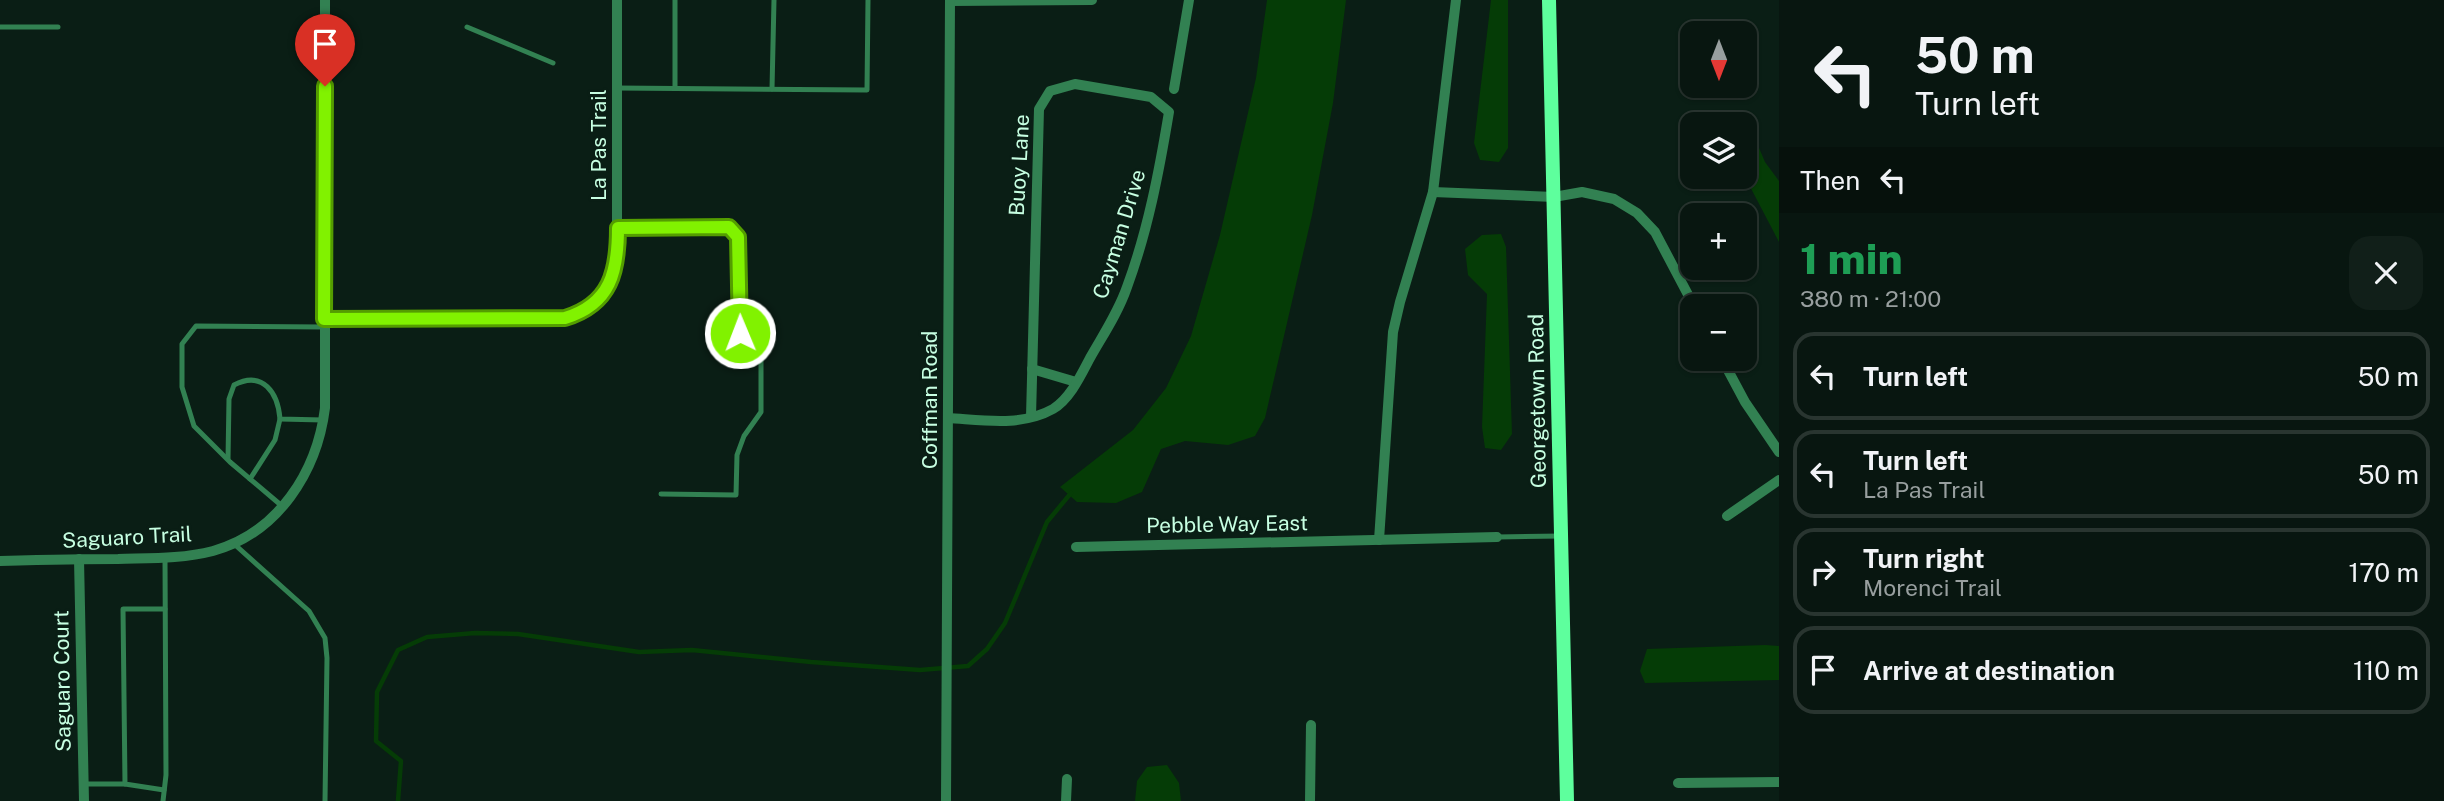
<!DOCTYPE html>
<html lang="en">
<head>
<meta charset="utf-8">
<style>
	:root { --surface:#081610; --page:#111f19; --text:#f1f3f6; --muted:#989f9f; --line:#293530 }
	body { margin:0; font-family:"Public Sans",sans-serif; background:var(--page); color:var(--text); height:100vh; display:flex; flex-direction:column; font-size:26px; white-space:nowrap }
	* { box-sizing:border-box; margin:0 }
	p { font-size:23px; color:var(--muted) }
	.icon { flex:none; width:38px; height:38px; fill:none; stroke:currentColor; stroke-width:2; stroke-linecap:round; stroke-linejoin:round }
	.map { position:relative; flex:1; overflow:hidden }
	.sheet { display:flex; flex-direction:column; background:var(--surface); width:665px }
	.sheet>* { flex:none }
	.top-card { background:#081610; color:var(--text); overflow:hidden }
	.needle { width:46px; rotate:180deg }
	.buttons { position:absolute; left:1680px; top:21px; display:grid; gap:14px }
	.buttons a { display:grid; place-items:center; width:77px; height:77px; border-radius:14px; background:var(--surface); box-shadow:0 2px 5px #0004,0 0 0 2px var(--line); font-size:35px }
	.pin { position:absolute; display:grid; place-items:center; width:60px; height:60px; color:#fff; margin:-72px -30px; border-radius:50% 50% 50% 0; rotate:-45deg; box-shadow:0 0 7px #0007 }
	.pin .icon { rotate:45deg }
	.me { position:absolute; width:77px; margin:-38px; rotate:359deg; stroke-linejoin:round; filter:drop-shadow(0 0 5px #0008) }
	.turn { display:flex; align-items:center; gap:24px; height:147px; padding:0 21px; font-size:32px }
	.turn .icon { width:91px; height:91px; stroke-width:2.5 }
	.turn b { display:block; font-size:49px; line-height:60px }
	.then { display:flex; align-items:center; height:66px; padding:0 21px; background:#0003; gap:14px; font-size:26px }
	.round { display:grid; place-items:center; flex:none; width:74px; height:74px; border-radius:21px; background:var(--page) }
	.overview { display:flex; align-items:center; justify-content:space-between; height:119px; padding:0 21px }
	h1 { font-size:42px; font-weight:800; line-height:52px; color:#1e9e55 }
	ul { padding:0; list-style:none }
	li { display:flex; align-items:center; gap:21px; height:88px; margin:0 14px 10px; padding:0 7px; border:4px solid var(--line); border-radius:21px }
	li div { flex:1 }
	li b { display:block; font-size:26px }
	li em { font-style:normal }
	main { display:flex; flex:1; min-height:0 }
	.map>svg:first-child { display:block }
</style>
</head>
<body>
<main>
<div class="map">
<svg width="1779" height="801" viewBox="0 0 1779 801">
	<rect width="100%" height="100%" fill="#0a1e15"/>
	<g fill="#053c06">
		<path d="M 1267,0 L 1346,0 L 1333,103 L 1312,215 L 1265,418 L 1255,436 L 1228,445 L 1185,441 L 1161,449 L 1142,492 L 1116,503 L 1077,502 L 1060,487 L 1133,430 L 1166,388 L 1191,336 L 1220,235 L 1256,78 Z"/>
		<path d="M 1491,0 L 1508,0 L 1508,148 L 1499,162 L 1480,160 L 1474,143 Z"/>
		<path d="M 1729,118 L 1748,122 L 1765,162 L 1779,181 L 1779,242 L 1745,177 L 1745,124 L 1729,124 Z"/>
		<path d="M 1501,234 L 1506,247 L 1512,434 L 1501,450 L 1485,448 L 1482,427 L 1487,294 L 1468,275 L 1465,249 L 1482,235 Z"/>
		<path d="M 1765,645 L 1779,646 L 1779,680 L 1645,683 L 1640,671 L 1647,649 Z"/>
		<path d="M 1167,765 L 1179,783 L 1181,801 L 1135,801 L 1137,781 L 1147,767 Z"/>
	</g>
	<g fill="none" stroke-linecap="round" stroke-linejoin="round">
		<path stroke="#053c06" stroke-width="4.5" d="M 398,801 L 401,761 L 376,741 L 377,692 L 398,650 L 427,637 L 475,633 L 518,634 L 639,652 L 692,650 L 811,662 L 920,670 L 968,666 L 987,649 L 1005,623 L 1047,522 L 1071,493"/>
		<g stroke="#328152" stroke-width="5">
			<path d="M 675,0 L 675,88"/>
			<path d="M 0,27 L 58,27"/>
			<path d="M 467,27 L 553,63"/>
			<path d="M 617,88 L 867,90 L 868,0"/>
			<path d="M 772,89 L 774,0"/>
			<path d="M 618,228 L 729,227 L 738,237 L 740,333 L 761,347 L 761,412 L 744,436 L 737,455 L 736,495 L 661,494"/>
			<path d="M 228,459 L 229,399 L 234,385 C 263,370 278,393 280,419 L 323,420"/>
			<path d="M 250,479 L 275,440 L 280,419"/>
			<path d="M 282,506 L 230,462 L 194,426 L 182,387 L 182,344 L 196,326 L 324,327"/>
			<path d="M 1497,537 L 1561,536"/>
			<path d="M 233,543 L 309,611 L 325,638 L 327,658 L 325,801"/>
			<path d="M 84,784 L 125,784"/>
			<path d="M 164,790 L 125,784 L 123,609 L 165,609"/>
			<path d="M 163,801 L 166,775 L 165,558"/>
		</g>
		<g stroke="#328152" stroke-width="10">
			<path d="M 950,1 L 1092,0"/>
			<path d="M 1174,89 L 1189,0"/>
			<path d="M 1433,192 L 1554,197 L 1582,192 L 1614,199 L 1637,213 L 1655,232 L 1694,306"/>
			<path d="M 324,319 L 565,318 C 595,309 613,288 617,257 L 617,0"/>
			<path d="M 1722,359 L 1745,402 L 1779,452"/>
			<path d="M 1032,369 L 1076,382"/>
			<path d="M 948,418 C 983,420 1021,427 1053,409 C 1070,399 1081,375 1090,358 C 1103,335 1118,313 1127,287 C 1148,230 1159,172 1169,112 L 1151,97 L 1075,84 L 1050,91 L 1039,109 L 1031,417"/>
			<path d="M 1727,516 L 1779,480"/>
			<path d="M 1379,540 L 1393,332 L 1400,302 L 1433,192 L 1456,0"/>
			<path d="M 1076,547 L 1497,537"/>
			<path d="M 79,559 L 84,801"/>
			<path d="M 0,561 C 39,560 78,559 118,559 C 150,558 182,559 213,551 C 278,533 317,472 325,408 L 325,0"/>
			<path d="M 1678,783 L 1779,782"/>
			<path d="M 946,801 L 950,0"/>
			<path d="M 1066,801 L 1067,779"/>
			<path d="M 1310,801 L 1311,725"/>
		</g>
		<path stroke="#5eff9d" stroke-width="14" d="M 1549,0 L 1567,801"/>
	</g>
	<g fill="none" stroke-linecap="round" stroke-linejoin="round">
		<defs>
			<path id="route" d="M 325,86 L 324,319 L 565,318 C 611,304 618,271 618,228 L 729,227 L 738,237 L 740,333"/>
		</defs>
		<use href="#route" stroke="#549d00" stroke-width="18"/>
		<use href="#route" stroke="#81f200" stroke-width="12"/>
	</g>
	<g text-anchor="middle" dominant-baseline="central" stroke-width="5" stroke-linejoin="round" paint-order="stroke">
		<g font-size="21" fill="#c7ffe2" stroke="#0a1e15">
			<text transform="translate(598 145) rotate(-90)">La Pas Trail</text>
			<text transform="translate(1019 165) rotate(-87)">Buoy Lane</text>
			<text transform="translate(1119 234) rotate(-73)">Cayman Drive</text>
			<text transform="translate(929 400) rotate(-90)">Coffman Road</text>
			<text transform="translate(1537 401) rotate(-91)">Georgetown Road</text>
			<text transform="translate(1227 524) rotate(-1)">Pebble Way East</text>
			<text transform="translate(127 537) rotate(-3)">Saguaro Trail</text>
			<text transform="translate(62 681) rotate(-91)">Saguaro Court</text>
		</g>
	</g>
</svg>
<div class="buttons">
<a><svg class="needle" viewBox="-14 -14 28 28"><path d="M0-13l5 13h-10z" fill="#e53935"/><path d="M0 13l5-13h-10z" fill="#989f9f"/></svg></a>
<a><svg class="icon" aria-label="layers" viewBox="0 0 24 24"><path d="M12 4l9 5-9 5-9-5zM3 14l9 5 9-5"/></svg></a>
<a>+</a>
<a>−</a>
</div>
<div class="pin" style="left:325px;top:86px;background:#d93025"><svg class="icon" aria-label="arrive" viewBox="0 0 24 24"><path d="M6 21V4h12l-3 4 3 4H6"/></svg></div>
<svg class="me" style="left:740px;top:333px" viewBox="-20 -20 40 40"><circle r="17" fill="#81f200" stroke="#fff" stroke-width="3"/><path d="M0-11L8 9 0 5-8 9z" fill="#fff"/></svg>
</div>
<section class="sheet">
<div class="top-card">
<div class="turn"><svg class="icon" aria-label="left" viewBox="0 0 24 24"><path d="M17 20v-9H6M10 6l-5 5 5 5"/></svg><div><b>50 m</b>Turn left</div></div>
<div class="then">Then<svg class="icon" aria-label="left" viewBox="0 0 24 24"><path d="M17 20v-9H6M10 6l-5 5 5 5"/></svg></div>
</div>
<div class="overview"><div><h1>1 min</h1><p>380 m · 21:00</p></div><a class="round"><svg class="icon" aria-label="close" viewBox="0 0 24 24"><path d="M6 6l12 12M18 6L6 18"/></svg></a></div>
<ul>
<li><svg class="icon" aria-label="left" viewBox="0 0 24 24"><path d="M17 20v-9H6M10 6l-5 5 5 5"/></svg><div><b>Turn left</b></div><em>50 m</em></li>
<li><svg class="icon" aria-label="left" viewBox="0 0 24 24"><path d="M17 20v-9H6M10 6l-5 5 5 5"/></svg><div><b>Turn left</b><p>La Pas Trail</p></div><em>50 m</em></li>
<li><svg class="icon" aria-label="right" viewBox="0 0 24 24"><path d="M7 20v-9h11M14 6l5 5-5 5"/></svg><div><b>Turn right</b><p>Morenci Trail</p></div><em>170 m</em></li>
<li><svg class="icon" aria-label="arrive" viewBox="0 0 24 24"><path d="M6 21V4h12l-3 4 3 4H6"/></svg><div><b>Arrive at destination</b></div><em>110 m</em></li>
</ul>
</section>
</main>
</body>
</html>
